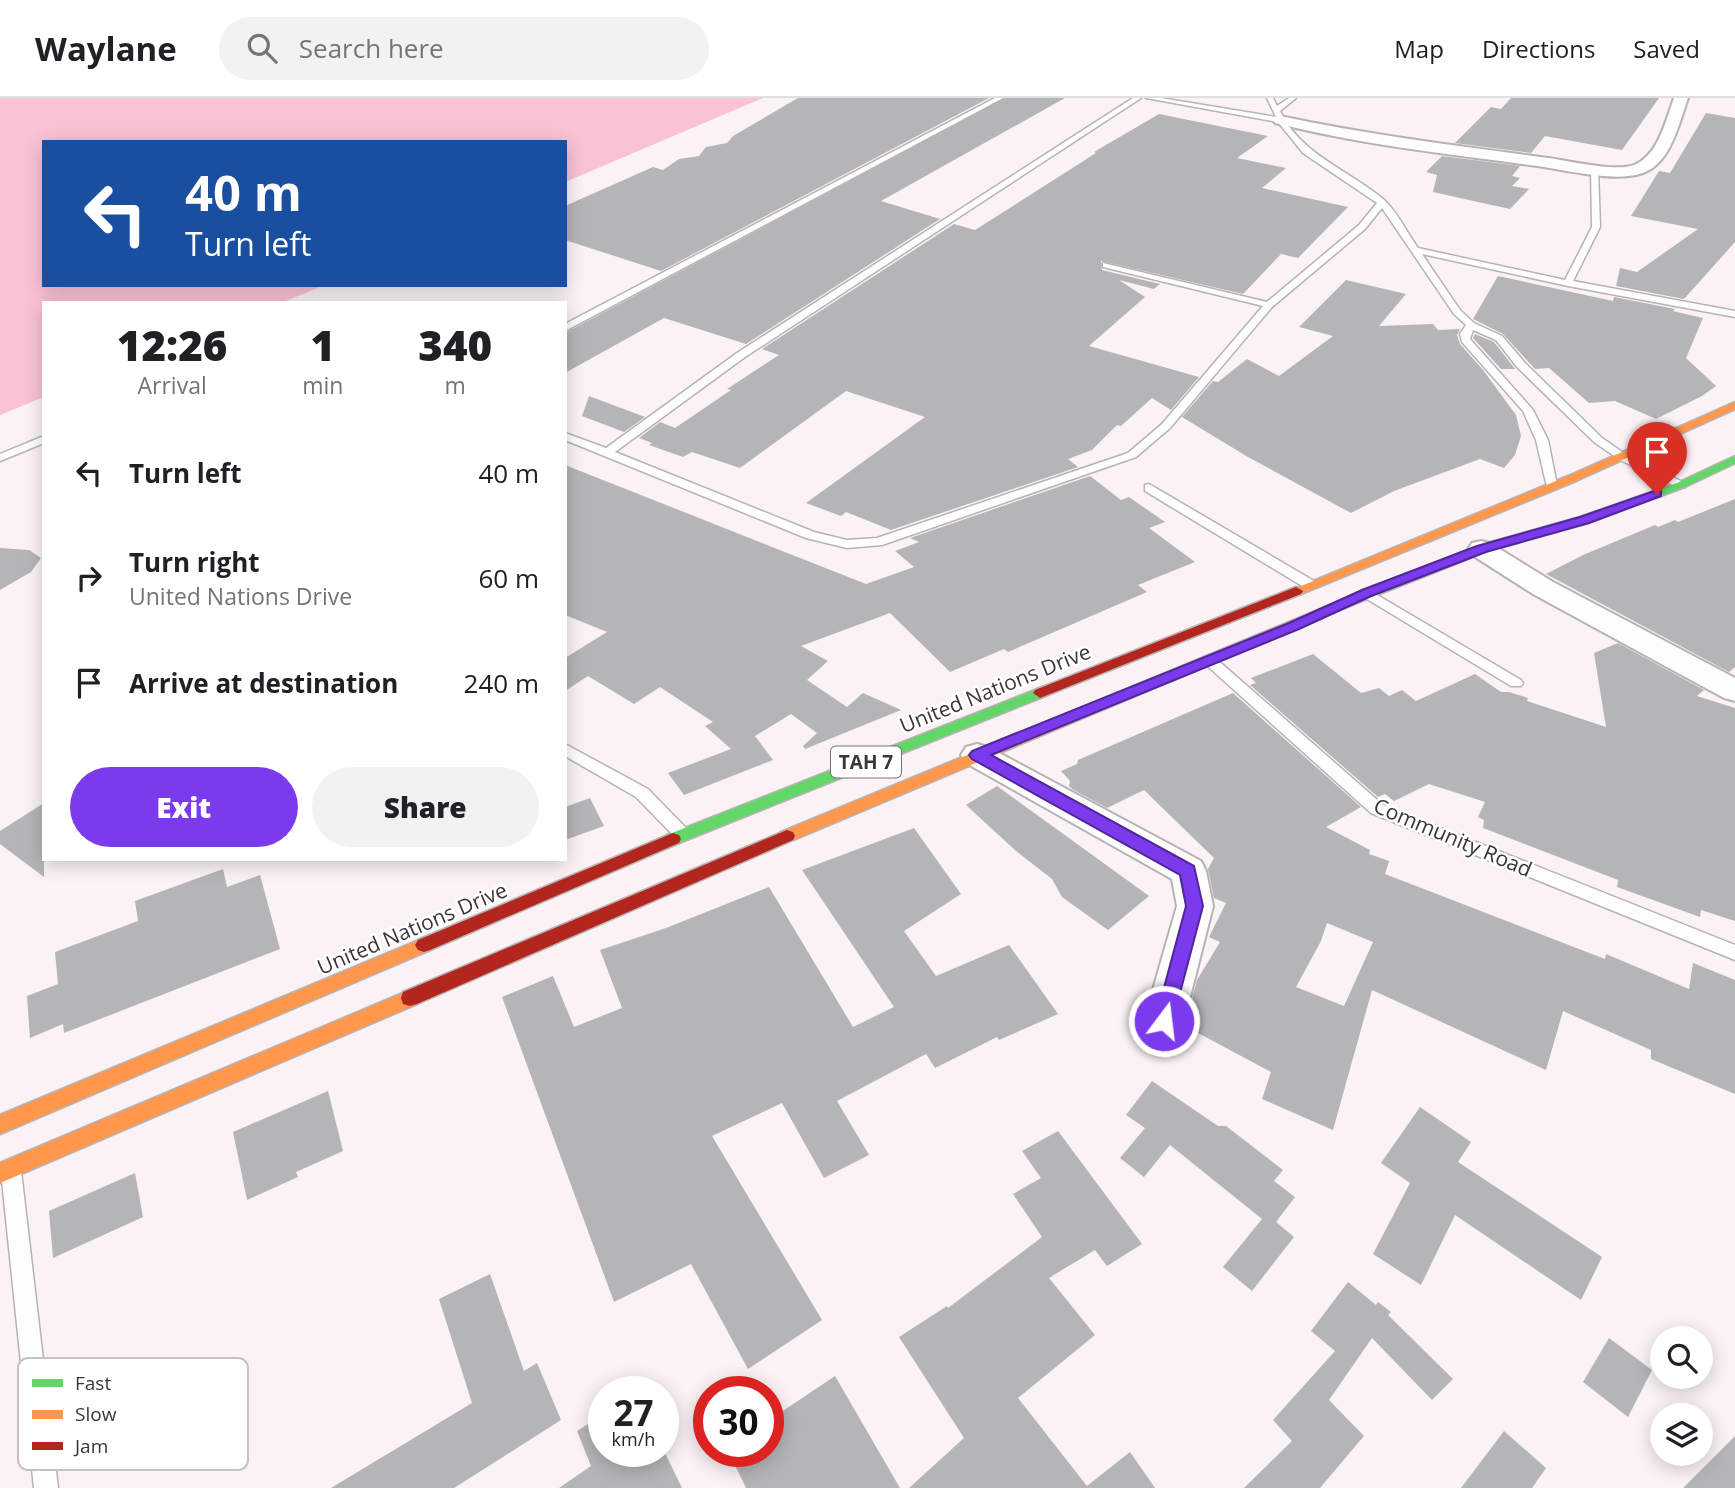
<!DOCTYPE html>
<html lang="en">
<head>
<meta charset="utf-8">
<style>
	:root { --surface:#fff; --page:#f2f2f2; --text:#202124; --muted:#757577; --line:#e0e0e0; --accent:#7c3aed }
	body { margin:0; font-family:"Open Sans",sans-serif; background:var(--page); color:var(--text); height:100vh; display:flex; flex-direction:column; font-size:26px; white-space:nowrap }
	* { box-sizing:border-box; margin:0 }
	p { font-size:23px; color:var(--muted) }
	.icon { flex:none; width:38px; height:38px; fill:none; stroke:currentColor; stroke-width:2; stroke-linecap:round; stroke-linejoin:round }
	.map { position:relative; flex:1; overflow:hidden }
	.side { position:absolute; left:42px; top:203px; width:525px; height:560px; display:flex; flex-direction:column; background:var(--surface); border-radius:0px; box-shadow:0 4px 18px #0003 }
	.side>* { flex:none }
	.guide { position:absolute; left:42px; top:42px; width:525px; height:147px; border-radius:0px; box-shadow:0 4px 18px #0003; background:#1a4fa0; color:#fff; overflow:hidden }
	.fabs { position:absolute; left:1650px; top:1228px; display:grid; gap:14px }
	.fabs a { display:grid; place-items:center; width:63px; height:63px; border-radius:50%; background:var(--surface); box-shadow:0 4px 18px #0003; font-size:35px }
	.speed { position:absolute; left:588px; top:1278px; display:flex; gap:14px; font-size:35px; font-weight:700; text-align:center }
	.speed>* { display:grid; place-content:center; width:91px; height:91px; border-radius:50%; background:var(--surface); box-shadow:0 4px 18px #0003; line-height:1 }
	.speed small { font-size:18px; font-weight:400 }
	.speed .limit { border:10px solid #d22; background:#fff; color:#111 }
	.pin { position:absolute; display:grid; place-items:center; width:60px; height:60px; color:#fff; margin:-72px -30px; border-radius:50% 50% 50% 0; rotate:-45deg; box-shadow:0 0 7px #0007 }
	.pin .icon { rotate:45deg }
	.me { position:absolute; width:77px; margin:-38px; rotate:15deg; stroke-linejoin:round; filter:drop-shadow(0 0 5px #0008) }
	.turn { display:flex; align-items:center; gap:24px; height:147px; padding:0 28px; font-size:32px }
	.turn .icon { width:91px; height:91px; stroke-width:2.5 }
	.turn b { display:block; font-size:49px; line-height:60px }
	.eta { display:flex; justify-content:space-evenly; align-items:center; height:119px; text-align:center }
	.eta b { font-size:42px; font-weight:800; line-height:49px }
	.button { display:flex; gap:14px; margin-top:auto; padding:14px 28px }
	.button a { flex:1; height:80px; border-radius:42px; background:var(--accent); color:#fff; font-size:28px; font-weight:800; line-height:80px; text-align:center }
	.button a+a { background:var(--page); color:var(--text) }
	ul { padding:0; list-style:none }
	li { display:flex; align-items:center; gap:21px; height:105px; padding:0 28px }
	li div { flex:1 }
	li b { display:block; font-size:26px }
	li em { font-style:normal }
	header { display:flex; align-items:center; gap:42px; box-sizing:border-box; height:98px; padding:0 35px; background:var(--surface); border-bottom:2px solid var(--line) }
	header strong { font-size:33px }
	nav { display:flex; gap:38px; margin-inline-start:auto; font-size:24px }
	.search { width:490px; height:63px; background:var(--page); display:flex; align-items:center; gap:18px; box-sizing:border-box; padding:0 24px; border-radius:38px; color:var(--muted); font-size:26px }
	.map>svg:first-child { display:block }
</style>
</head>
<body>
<header>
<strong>Waylane</strong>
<div class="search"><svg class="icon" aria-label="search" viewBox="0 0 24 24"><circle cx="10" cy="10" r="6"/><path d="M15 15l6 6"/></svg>Search here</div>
<nav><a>Map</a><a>Directions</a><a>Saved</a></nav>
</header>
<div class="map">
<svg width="1735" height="1390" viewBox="0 0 1735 1390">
	<rect width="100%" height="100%" fill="#faf2f5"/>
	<path fill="#f9c2d5" d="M 0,0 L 763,0 L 565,84 L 565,44 L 44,44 L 44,187 L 325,187 L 281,205 L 44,205 L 44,299 L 0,317 Z"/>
	<g fill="#b5b4b6" fill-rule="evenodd">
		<path d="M 798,0 L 989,0 L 661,173 L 565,142 L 565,108 L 653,69 L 663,72 L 679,61 L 699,58 L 706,49 L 727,45 L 733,38 Z"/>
		<path d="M 1005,0 L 1065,0 L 881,103 L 940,121 L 746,246 L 664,220 L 565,275 L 565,235 Z"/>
		<path d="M 1511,0 L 1659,0 L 1622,52 L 1545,38 L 1531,55 L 1455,45 L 1491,9 L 1501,11 Z"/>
		<path d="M 1706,15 L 1735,20 L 1735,144 L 1684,201 L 1616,188 L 1620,170 L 1637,174 L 1698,131 L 1631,118 L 1659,73 L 1670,75 Z"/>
		<path d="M 1159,16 L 1268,38 L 1237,60 L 1286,70 L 1262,90 L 1348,109 L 1298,160 L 1281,156 L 1243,196 L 1101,163 L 1102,172 L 1160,186 L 1154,191 L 1119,182 L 1145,199 L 1089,248 L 1199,279 L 1171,312 L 1152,300 L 1121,328 L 1117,327 L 1092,352 L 1068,361 L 1078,369 L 891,432 L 846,414 L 841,418 L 806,405 L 925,319 L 846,293 L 740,370 L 692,354 L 683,359 L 649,347 L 652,345 L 639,340 L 660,324 L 675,330 L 731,292 L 727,291 L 779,257 L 762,251 L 954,126 L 975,132 L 1096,55 L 1094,54 Z"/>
		<path d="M 1442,58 L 1520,68 L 1512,78 L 1520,80 L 1512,88 L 1529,91 L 1510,111 L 1433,94 L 1437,77 L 1426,74 Z"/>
		<path d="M 1498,178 L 1613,203 L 1614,199 L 1675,211 L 1673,213 L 1703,220 L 1686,260 L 1716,288 L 1702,298 L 1656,321 L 1615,303 L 1589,305 L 1549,270 L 1535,271 L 1503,236 L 1473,221 Z"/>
		<path d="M 1346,182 L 1406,196 L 1379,228 L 1433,226 L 1438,232 L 1460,231 L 1457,237 L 1460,246 L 1483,272 L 1516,317 L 1521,338 L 1515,357 L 1504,370 L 1480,361 L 1394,393 L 1351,415 L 1248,359 L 1182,319 L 1213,283 L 1218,284 L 1247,261 L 1279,278 L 1333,238 L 1299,229 Z"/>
		<path d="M 1475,236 L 1494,244 L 1515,271 L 1501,271 L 1473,240 Z"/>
		<path d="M 589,298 L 645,319 L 624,334 L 582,318 Z"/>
		<path d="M 565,367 L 866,486 L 914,469 L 895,453 L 919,444 L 910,440 L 1090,378 L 1121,402 L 1129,399 L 1165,424 L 1149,430 L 1195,464 L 1138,487 L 1147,494 L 1008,554 L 1004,551 L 950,574 L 890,515 L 801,548 L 828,563 L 807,582 L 847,609 L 863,595 L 901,612 L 805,651 L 803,648 L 817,635 L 791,616 L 755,638 L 773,662 L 684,697 L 668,675 L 731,651 L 705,628 L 713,624 L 660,589 L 634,606 L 588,578 L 565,593 L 565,560 L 607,534 L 565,517 Z"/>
		<path d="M 1735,401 L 1735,569 L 1729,574 L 1546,476 L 1583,457 L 1655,427 L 1658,429 L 1675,422 L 1678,424 Z"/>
		<path d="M 0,450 L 29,452 L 41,460 L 31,474 L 0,492 Z"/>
		<path d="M 1618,545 L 1704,592 L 1697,598 L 1735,610 L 1735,823 L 1701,812 L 1700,819 L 1617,789 L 1618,782 L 1483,730 L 1484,722 L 1478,719 L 1485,704 L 1429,686 L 1394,703 L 1385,696 L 1378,699 L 1250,587 L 1256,585 L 1251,580 L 1313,556 L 1361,595 L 1379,590 L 1389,598 L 1402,592 L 1416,603 L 1475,576 L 1501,594 L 1509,594 L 1528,600 L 1527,603 L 1606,629 L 1594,555 Z"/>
		<path d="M 1233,595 L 1361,709 L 1326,729 L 1370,752 L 1369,756 L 1389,763 L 1385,776 L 1605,861 L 1606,856 L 1689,891 L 1693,865 L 1735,882 L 1735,996 L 1651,961 L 1651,952 L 1563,913 L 1546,972 L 1372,892 L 1333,1032 L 1262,1001 L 1271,974 L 1185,928 L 1197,882 L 1220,844 L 1209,839 L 1226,805 L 1214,800 L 1208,771 L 1214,760 L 1144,692 L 1107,710 L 1072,691 L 1069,688 L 1070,683 L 1061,673 L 1077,666 L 1078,662 ZM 1327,825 L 1373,844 L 1344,908 L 1296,889 L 1321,843 Z"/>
		<path d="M 997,688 L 1149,798 L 1108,832 L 1062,799 L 1052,781 L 1016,753 L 966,707 Z"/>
		<path d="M 590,700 L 604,728 L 565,742 L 565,709 Z"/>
		<path d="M 44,705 L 44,779 L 0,746 L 0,733 Z"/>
		<path d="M 914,730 L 961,796 L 904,833 L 936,878 L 1009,847 L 1058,916 L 999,942 L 997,939 L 935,970 L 926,956 L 837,1003 L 869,1057 L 824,1080 L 782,1005 L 712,1038 L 822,1222 L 748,1271 L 691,1166 L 614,1204 L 502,899 L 553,878 L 574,929 L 622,910 L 600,852 L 666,830 L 769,789 L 853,929 L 894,909 L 802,772 Z"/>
		<path d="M 223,771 L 227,789 L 260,777 L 280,851 L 64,935 L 63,926 L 30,940 L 27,898 L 58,886 L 55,854 L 138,823 L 135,803 Z"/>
		<path d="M 1152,983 L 1218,1028 L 1226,1028 L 1283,1072 L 1274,1083 L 1295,1099 L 1276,1124 L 1294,1139 L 1252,1193 L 1223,1169 L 1262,1121 L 1170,1047 L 1144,1079 L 1120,1060 L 1145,1030 L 1126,1017 Z"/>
		<path d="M 328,993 L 343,1053 L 296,1074 L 298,1079 L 247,1102 L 233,1034 Z"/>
		<path d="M 1420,1009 L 1471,1044 L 1458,1064 L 1602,1159 L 1581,1202 L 1455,1117 L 1421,1187 L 1373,1156 L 1410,1085 L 1381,1065 Z"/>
		<path d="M 1058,1033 L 1142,1146 L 1107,1168 L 1095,1152 L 1049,1180 L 1095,1237 L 1018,1300 L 1087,1388 L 1130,1354 L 1155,1390 L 909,1390 L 964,1340 L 899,1239 L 947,1208 L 948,1210 L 1042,1139 L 1013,1096 L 1041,1080 L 1022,1053 Z"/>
		<path d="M 135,1075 L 143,1119 L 53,1160 L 49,1113 Z"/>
		<path d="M 490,1176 L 524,1273 L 537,1265 L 561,1322 L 454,1390 L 331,1390 L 472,1305 L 439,1201 Z"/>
		<path d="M 1348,1184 L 1376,1207 L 1378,1204 L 1391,1214 L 1388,1217 L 1453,1281 L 1432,1302 L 1372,1240 L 1329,1302 L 1364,1338 L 1320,1390 L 1244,1390 L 1292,1343 L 1273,1322 L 1335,1253 L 1311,1233 Z"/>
		<path d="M 1609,1240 L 1652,1272 L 1628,1319 L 1583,1284 Z"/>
		<path d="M 835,1278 L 900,1390 L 746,1390 L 728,1353 L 768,1353 L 768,1323 Z"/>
		<path d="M 604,1316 L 604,1353 L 664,1353 L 682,1390 L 559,1390 L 591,1368 L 577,1333 Z"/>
		<path d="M 1504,1333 L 1546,1370 L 1532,1390 L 1461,1390 Z"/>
		<path d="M 1735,1338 L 1735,1390 L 1683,1390 Z"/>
	</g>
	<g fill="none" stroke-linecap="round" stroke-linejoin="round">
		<defs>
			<g id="lane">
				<path d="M 995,0 L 1003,0 L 565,233 L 565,226 Z"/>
				<path d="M 1133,0 L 1141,0 L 745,259 L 615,354 L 814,434 L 847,442 L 877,440 L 1128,355 L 1162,326 L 1263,208 L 1103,169 L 1103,165 L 1267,204 L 1359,127 L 1377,105 L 1303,55 L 1278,24 L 1146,0 L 1161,0 L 1276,19 L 1267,0 L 1273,0 L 1277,8 L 1289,0 L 1296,0 L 1280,13 C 1301,57 1347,71 1383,101 C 1397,113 1407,135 1418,150 L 1565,182 L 1592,129 L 1591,71 L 1598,69 L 1600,129 L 1573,183 L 1735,213 L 1735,219 L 1568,188 L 1422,156 L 1460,212 L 1474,225 L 1502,238 L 1525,265 L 1602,340 L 1628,358 L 1685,385 L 1685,389 L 1677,389 L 1620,362 L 1594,344 L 1517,269 L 1496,242 L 1473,232 L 1470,241 L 1533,312 L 1548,342 L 1557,387 L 1551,391 L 1547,389 L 1536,342 L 1523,313 L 1462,244 L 1460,236 L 1466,227 L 1454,216 L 1382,110 L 1365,131 L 1272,209 L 1170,330 L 1136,359 L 882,447 L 847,450 L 806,440 L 565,342 L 565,335 L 606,350 L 737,255 Z"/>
				<path d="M 44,338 L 44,345 L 0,363 L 0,356 Z"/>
				<path d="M 1149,386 L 1314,483 L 1316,486 L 1309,490 L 1304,489 L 1145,393 L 1145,387 Z"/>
				<path d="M 1367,491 L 1521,582 L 1523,585 L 1521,588 L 1511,588 L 1362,498 L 1362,492 Z"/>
				<path d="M 1209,557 L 1214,559 L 1383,707 L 1735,847 L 1735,862 L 1371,715 L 1204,565 L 1202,562 L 1204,559 Z"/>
				<path d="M 565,646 L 648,691 L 689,733 L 691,737 L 689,741 L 677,741 L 636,699 L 565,658 Z"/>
				<path d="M 11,1063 L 18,1066 L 21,1073 L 58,1390 L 34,1390 L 1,1073 L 4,1066 Z"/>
			</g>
			<g id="street">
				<path d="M 1674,0 L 1688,0 C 1679,25 1671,65 1643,75 C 1615,85 1567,72 1537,68 C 1450,56 1361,47 1275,25 L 1273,22 L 1280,18 C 1369,37 1459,48 1549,60 C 1569,63 1616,74 1634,67 C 1658,58 1666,22 1674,0 Z"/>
				<path d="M 1481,443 L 1490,445 L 1553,484 L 1735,580 L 1735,603 L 1724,600 L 1533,496 L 1472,457 L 1468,451 L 1472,445 Z"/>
				<path d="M 977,646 L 988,649 L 1201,763 L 1206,773 L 1213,808 L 1184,923 L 1178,935 L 1164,940 L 1150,935 L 1144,923 L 1177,808 L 1172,781 L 966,665 L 961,657 L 966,649 Z"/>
			</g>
			<g id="fast">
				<path d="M 1735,358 L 1735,365 L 1685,389 L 1588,425 L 1485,454 L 1347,509 L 1337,509 L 1335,506 L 1477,448 L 1580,419 L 1677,385 Z"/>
				<path d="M 1040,590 L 1045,592 L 1047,595 L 1045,598 L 679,745 L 667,745 L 665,741 L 667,737 Z"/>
			</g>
			<g id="slow">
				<path d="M 1735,304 L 1735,311 L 1576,383 L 1301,496 L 1296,497 L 1289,493 L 1568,378 Z"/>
				<path d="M 1342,502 L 1347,503 L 1347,509 L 793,742 L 781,742 L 779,738 L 781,734 Z"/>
				<path d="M 424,840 L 430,842 L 433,847 L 430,852 L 0,1036 L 0,1017 Z"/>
				<path d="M 410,892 L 417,894 L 419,900 L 417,906 L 0,1085 L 0,1065 Z"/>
			</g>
			<g id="jam">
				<path d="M 1296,489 L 1303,493 L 1301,496 L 1045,598 L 1040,600 L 1033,595 L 1035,592 Z"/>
				<path d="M 787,732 L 793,734 L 795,738 L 793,742 L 417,906 L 410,908 L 403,906 L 401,900 L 403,894 Z"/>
				<path d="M 673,735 L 679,737 L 681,741 L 679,745 L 430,852 L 424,854 L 418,852 L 415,847 L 418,842 Z"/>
			</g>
		</defs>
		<use href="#lane" stroke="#b8b2b4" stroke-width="3"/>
		<use href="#street" stroke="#b8b2b4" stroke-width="4"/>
		<use href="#fast" stroke="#b8b2b4" stroke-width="3"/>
		<use href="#slow" stroke="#b8b2b4" stroke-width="3"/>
		<use href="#jam" stroke="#b8b2b4" stroke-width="3"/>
		<use href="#lane" fill="#fefdfe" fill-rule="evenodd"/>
		<use href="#street" fill="#fefdfe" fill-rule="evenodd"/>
		<use href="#fast" fill="#63d668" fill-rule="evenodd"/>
		<use href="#slow" fill="#ff974d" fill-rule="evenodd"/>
		<use href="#jam" fill="#b3261e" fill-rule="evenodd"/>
	</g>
	<path fill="#7c3aed" stroke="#51269a" stroke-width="2" d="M 1657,392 L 1661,393 L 1661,398 L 1589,425 L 1486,454 L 1371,498 L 1299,531 L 991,657 L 1194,768 L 1203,808 L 1171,929 L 1164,931 L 1158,929 L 1155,923 L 1186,808 L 1180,777 L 972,661 L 969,657 L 972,653 L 1289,525 L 1362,492 L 1477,448 L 1580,419 Z"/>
	<g text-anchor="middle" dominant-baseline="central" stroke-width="5" stroke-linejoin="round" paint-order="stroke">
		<rect fill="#fff" stroke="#767273" stroke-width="2" x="831" y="648.5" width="70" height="31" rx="5"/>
		<g font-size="19" font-weight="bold" fill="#3b3537">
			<text x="866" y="664">TAH 7</text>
		</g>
		<g font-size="21" fill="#3b3537" stroke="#fff">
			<text transform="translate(995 590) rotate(-22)">United Nations Drive</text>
			<text transform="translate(1453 739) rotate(23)">Community Road</text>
			<text transform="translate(412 830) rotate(-23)">United Nations Drive</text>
		</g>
	</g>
	<rect x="18" y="1260" width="230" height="112" rx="10" fill="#fff" stroke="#c4c2c3" stroke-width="2"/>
	<rect x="32" y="1281" width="31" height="8" fill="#63d668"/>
	<rect x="32" y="1312" width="31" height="9" fill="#ff974d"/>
	<rect x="32" y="1344" width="31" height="8" fill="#b3261e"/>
	<g font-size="19" fill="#3b3537">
		<text x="75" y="1292">Fast</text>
		<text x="75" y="1323">Slow</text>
		<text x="75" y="1355">Jam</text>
	</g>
</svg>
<div class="fabs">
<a><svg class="icon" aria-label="search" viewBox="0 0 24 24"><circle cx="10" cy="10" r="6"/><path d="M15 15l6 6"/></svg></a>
<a><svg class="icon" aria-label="layers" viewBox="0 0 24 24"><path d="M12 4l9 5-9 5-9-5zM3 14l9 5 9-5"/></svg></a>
</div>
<div class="speed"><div>27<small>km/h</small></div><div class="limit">30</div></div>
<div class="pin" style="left:1657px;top:396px;background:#d93025"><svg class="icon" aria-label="arrive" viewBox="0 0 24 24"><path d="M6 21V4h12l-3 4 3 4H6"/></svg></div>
<svg class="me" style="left:1164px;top:923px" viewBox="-20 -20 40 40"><circle r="17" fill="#7c3aed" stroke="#fff" stroke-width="3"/><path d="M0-11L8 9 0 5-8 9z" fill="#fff"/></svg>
<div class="guide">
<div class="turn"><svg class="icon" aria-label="left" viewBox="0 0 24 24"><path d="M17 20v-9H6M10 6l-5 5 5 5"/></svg><div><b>40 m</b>Turn left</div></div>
</div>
<section class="side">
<div class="eta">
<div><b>12:26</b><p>Arrival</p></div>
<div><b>1</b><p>min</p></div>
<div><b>340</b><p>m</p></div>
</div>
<ul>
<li><svg class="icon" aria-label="left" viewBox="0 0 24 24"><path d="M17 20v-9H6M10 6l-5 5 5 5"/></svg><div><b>Turn left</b></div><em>40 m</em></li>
<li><svg class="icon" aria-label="right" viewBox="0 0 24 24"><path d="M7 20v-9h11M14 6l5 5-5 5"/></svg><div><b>Turn right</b><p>United Nations Drive</p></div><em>60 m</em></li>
<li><svg class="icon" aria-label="arrive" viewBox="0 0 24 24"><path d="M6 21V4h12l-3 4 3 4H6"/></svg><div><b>Arrive at destination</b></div><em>240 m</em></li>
</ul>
<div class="button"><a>Exit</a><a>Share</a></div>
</section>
</div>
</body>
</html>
